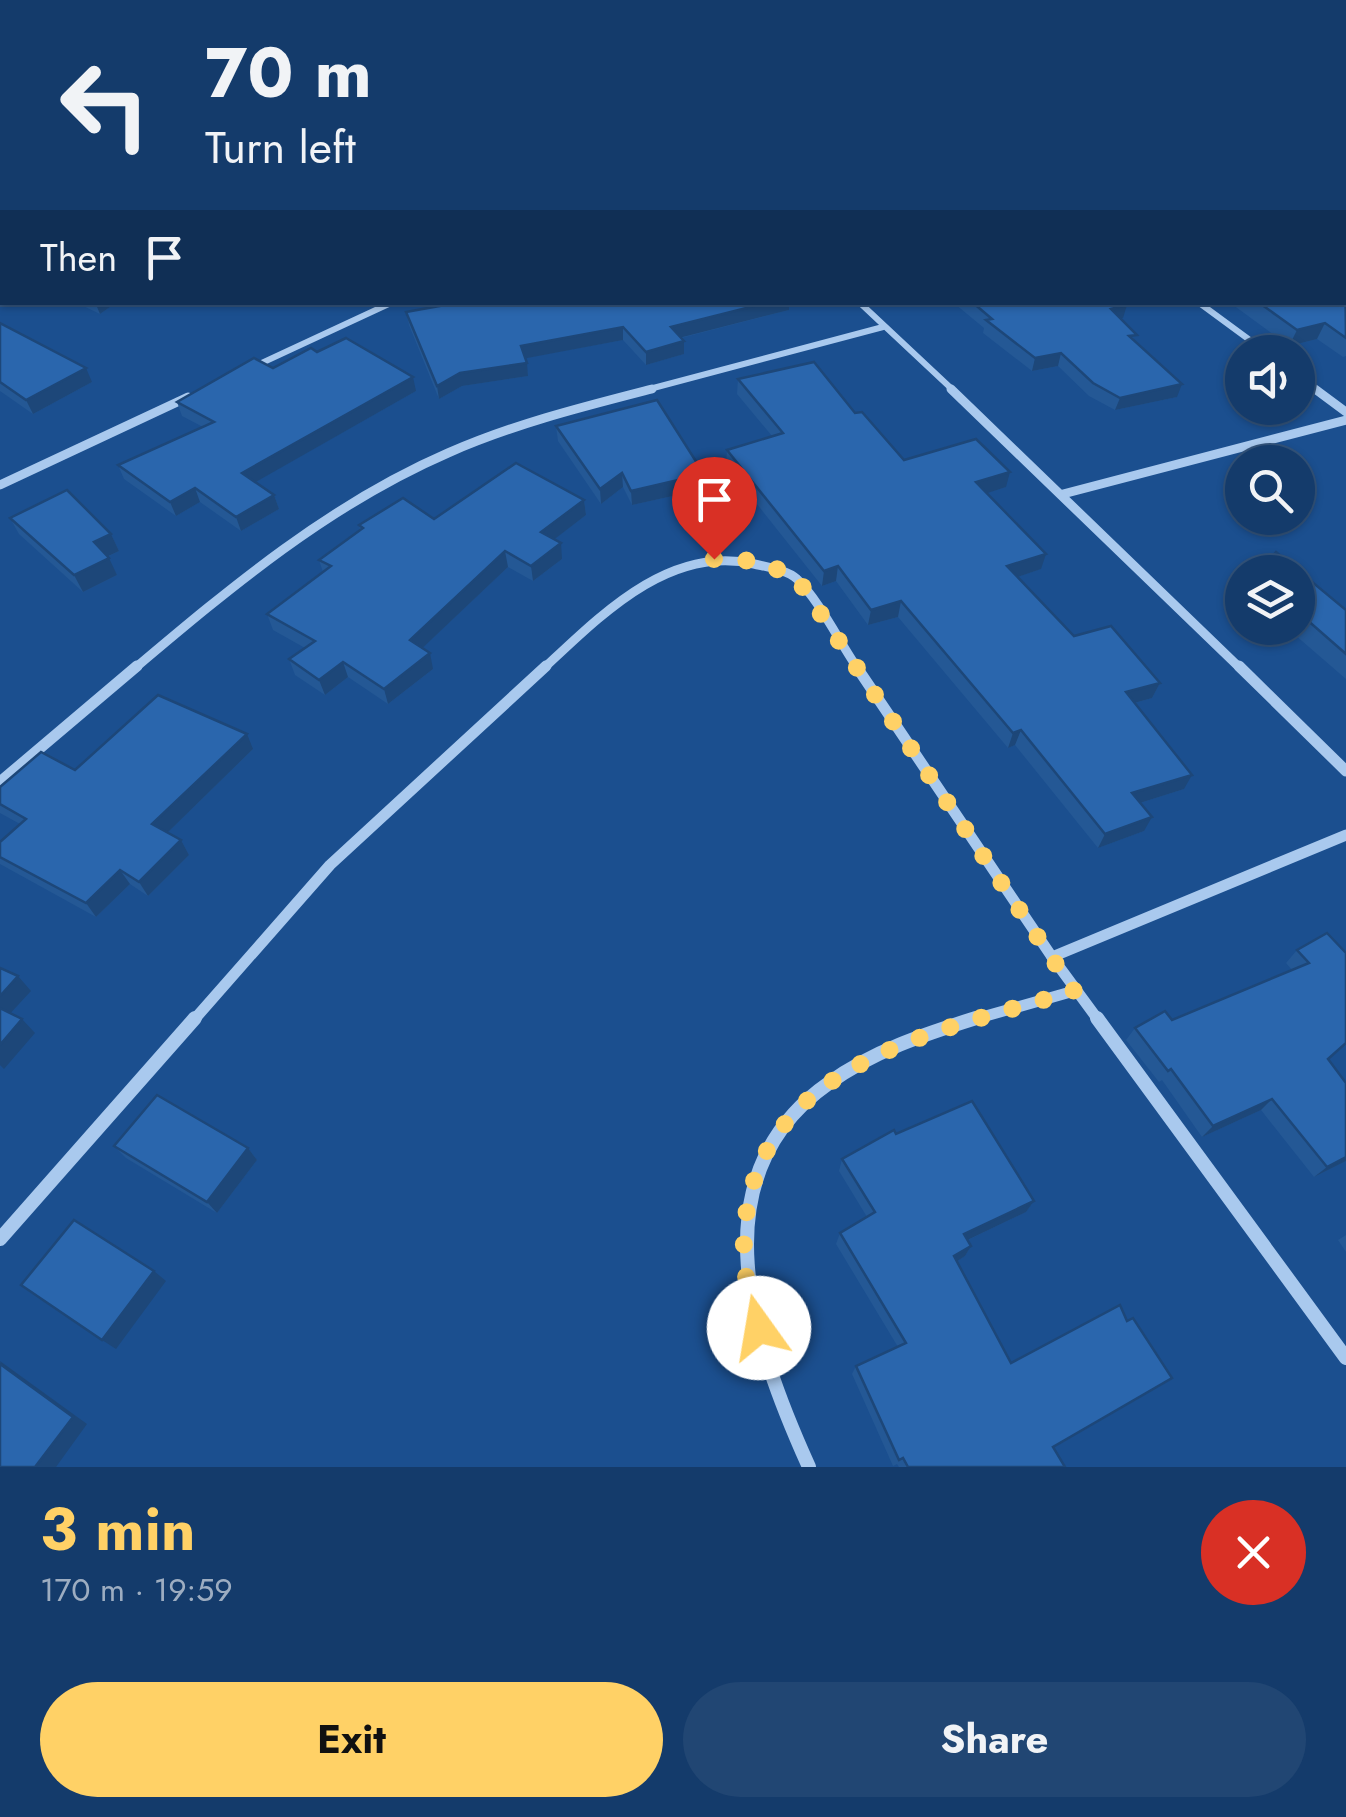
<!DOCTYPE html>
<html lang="en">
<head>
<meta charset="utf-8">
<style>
	:root { --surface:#143b6b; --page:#214673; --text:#f1f3f6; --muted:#9dadc1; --line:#33557e; --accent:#ffd166 }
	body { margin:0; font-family:Jost,sans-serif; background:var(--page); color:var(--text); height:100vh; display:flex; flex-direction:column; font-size:38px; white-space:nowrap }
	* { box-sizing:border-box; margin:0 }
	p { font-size:32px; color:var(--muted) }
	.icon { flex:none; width:55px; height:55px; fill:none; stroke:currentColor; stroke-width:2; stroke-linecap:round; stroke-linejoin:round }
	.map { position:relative; height:1467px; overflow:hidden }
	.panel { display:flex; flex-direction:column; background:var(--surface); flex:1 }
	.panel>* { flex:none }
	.top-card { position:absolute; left:0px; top:0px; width:1348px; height:305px; box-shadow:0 2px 8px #0004,0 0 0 2px var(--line); background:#143b6b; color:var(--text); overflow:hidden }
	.buttons { position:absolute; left:1225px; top:335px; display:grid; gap:20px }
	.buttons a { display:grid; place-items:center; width:90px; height:90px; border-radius:50%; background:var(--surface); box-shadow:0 2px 8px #0004,0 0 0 2px var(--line); font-size:50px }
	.pin { position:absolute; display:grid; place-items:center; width:85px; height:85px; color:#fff; margin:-102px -42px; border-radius:50% 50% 50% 0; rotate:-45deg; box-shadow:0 0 10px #0007 }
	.pin .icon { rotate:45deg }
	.me { position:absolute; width:110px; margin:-55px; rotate:347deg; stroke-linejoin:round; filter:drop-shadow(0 0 8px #0008) }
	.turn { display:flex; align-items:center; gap:35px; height:210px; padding:0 40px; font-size:45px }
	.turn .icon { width:130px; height:130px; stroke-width:2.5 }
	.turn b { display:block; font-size:70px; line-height:85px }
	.then { display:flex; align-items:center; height:95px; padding:0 40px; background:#0003; gap:20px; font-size:38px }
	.round { display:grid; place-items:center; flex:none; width:105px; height:105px; border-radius:52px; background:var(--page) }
	.head { display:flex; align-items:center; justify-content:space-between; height:170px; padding:0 40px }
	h1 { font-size:60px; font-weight:700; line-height:75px; color:var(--accent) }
	.cta { display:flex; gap:20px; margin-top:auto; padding:20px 40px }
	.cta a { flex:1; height:115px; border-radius:60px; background:var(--accent); color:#111; font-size:40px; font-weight:700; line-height:115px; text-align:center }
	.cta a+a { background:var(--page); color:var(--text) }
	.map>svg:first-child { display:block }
</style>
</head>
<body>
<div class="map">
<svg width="1346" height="1467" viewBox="0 0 1346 1467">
	<rect width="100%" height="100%" fill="#1b4f8f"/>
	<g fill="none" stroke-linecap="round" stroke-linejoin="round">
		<g stroke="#a9c9ee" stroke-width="6">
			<path d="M 859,302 L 954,391"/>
			<path d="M 1198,302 L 1266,352"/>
			<path d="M 253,367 L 393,302"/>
			<path d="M 1298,376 L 1318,391"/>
			<path d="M 642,391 L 883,327"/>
		</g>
		<g stroke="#a9c9ee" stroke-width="9">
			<path d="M 951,389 L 1241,669"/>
			<path d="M 1315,389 L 1346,412"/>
			<path d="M 0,485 L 188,397"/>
			<path d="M 1063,494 L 1346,420"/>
			<path d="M 134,669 C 231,587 330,504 448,453 C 514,424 582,407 652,389"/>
			<path d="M 543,669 C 600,616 669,544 754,564 C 767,567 788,570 797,579 C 819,600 840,643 858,669"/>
		</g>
		<g stroke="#a9c9ee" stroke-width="11">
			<path d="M 856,666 L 1052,957"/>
			<path d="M 1239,666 L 1346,771"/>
			<path d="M 0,782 L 137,666"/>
			<path d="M 193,1021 L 330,865 L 546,666"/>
			<path d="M 968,1021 L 1074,991"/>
			<path d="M 1099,1021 L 1052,957 L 1346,835"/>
		</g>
		<g stroke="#a9c9ee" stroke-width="14">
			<path d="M 1097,1018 L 1346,1358"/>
			<path d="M 0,1239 L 195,1018"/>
			<path d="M 809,1467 C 754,1345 694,1177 829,1083 C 873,1051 925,1034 976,1018"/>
		</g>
	</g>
	<g fill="#245895">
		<path d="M 1346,261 L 1346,356 L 1343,357 L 1317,339 L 1289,346 L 1229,302 L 1345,302 Z"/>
		<path d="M 75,302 L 117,302 L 100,314 Z"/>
		<path d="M 956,302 L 1124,302 L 1123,318 L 1120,318 L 1135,341 L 1177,397 L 1115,410 L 1089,396 L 1058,366 L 1032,371 L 983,333 L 984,328 L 955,304 Z"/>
		<path d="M 789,310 L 681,338 L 684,341 L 684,354 L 646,365 L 623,340 L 525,358 L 528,376 L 462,386 L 439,399 L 409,325 L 406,312 Z"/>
		<path d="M 0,323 L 92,382 L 33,414 L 0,391 Z"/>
		<path d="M 273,368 L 416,391 L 255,482 L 274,495 L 279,509 L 241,531 L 200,502 L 176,516 L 124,479 L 118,465 L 203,427 L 182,416 L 177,402 Z"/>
		<path d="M 738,379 L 855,413 L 904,460 L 1006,487 L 986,493 L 1041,569 L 1017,577 L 1074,636 L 1160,683 L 1152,698 L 1135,703 L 1184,789 L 1140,803 L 1144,831 L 1098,848 L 1015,745 L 1008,748 L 898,617 L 868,625 L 836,581 L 822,586 L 726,465 L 727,450 L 772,436 L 737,394 Z"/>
		<path d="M 556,426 L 704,474 L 704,489 L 632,505 L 623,487 L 601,504 L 558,441 Z"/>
		<path d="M 584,500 L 586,515 L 554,539 L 562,559 L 533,581 L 508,567 L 422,648 L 433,669 L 388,704 L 348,677 L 325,695 L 295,675 L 289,659 L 305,648 L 273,630 L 267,614 L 323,572 L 319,560 L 360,530 L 359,525 L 434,519 Z"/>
		<path d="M 10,518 L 111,534 L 119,551 L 107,557 L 117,575 L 83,592 L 19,534 Z"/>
		<path d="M 1298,572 L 1346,610 L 1346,679 L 1287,628 L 1298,628 Z"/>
		<path d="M 253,749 L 167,833 L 181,840 L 189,855 L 148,896 L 130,884 L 96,917 L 0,864 L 0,842 L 20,824 L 0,813 L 0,787 L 75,770 Z"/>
		<path d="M 1327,933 L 1346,1045 L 1328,1060 L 1346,1161 L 1314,1177 L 1261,1110 L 1202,1137 L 1162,1080 L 1159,1082 L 1126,1040 L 1135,1028 L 1172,1020 L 1292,970 L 1286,963 L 1297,950 Z"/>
		<path d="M 896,1134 L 1034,1201 L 1026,1212 L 968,1240 L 971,1246 L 965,1256 L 957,1261 L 1054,1447 L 1065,1467 L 899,1467 L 897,1464 L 893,1466 L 852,1374 L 856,1366 L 898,1347 L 836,1244 L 840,1233 L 867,1217 L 839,1171 L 842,1159 Z"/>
		<path d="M 114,1146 L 248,1148 L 257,1160 L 217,1213 L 126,1158 Z"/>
		<path d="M 1346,1235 L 1346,1252 L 1338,1240 Z"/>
	</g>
	<g fill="#1d4779">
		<path d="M 95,302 L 117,302 L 100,314 Z"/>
		<path d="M 770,302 L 789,302 L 789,310 L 671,340 L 671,327 Z"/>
		<path d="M 1127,305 L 1123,318 L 1107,322 L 1111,309 Z"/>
		<path d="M 1325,323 L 1317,339 L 1289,346 L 1297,330 Z"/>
		<path d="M 623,327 L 623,340 L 522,359 L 521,346 Z"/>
		<path d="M 684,341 L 684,354 L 646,365 L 646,352 Z"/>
		<path d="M 1061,353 L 1058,366 L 1032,371 L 1035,358 Z"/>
		<path d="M 527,363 L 528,376 L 462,386 L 439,399 L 437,386 L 460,373 Z"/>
		<path d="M 86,368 L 92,382 L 33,414 L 26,400 Z"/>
		<path d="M 413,377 L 416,391 L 247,487 L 242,473 Z"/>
		<path d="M 1182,384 L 1177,397 L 1115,410 L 1120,398 Z"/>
		<path d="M 1010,472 L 1006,487 L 972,498 L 976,482 Z"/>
		<path d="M 622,473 L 623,487 L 601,504 L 600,489 Z"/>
		<path d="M 704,474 L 704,489 L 632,505 L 631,491 Z"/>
		<path d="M 195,488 L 200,502 L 176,516 L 170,502 Z"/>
		<path d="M 274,495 L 279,509 L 241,531 L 236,517 Z"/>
		<path d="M 584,500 L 586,515 L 543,548 L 541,532 Z"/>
		<path d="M 111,534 L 119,551 L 102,559 L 94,542 Z"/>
		<path d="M 561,543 L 562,559 L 533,581 L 531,566 Z"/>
		<path d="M 505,551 L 508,567 L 414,656 L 410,640 Z"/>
		<path d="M 1046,554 L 1041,569 L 1003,582 L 1007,566 Z"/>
		<path d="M 109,558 L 117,575 L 83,592 L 74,575 Z"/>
		<path d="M 838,566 L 836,581 L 822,586 L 824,571 Z"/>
		<path d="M 901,601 L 898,617 L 868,625 L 871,610 Z"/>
		<path d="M 430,653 L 433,669 L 388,704 L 384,689 Z"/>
		<path d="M 343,662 L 348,677 L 325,695 L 319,680 Z"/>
		<path d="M 1160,683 L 1152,698 L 1120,707 L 1126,692 Z"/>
		<path d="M 1021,730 L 1015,745 L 1008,748 L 1013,733 Z"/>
		<path d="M 247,734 L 253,749 L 161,839 L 152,824 Z"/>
		<path d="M 1192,775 L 1184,789 L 1124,808 L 1132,793 Z"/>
		<path d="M 1152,817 L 1144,831 L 1098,848 L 1105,834 Z"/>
		<path d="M 181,840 L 189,855 L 148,896 L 139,882 Z"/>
		<path d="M 120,870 L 130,884 L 96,917 L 86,903 Z"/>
		<path d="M 18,976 L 31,991 L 6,1018 L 0,1011 L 0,996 Z"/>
		<path d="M 22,1019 L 35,1033 L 4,1069 L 0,1065 L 0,1045 Z"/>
		<path d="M 1272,1099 L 1261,1110 L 1202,1137 L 1213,1126 Z"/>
		<path d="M 248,1148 L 257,1160 L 217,1213 L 207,1202 Z"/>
		<path d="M 1346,1157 L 1346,1161 L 1314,1177 L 1327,1167 Z"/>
		<path d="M 1034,1201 L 1026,1212 L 957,1245 L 964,1234 Z"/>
		<path d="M 971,1246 L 965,1256 L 948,1267 L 954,1256 Z"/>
		<path d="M 154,1271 L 166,1281 L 116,1349 L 102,1340 Z"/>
		<path d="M 0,1361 L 87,1424 L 56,1467 L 35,1467 Z"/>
	</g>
	<g fill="#2a66ad" stroke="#1d4779" stroke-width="2.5">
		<path d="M 384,0 L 486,0 L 488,2 L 387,2 Z"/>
		<path d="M 614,0 L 740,0 L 742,2 L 615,2 Z"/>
		<path d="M 910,0 L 1107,0 L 1110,2 L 892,2 Z"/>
		<path d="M 1345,31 L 1346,31 L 1345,90 Z"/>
		<path d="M 1345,261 L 1346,338 L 1325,323 L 1297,330 L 1258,302 L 1345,302 Z"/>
		<path d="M 462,302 L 770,302 L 671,327 L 684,341 L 646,352 L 623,327 L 521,346 L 527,363 L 460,373 L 437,386 L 406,312 Z"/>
		<path d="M 972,302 L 1124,302 L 1127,305 L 1111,309 L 1137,335 L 1129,336 L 1182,384 L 1120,398 L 1093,383 L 1061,353 L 1035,358 L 986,320 L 992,319 Z"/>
		<path d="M 0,323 L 86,368 L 26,400 L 0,382 Z"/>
		<path d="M 346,338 L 413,377 L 242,473 L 274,495 L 236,517 L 195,488 L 170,502 L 118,465 L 214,422 L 177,402 L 254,358 L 273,368 L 311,348 L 317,352 Z"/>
		<path d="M 814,362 L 855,413 L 862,412 L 904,460 L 976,439 L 1010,472 L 976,482 L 1046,554 L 1007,566 L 1074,636 L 1111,626 L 1160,683 L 1126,692 L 1192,775 L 1132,793 L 1152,817 L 1105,834 L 1021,730 L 1013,733 L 901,601 L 871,610 L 838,566 L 824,571 L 727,450 L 783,433 L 738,379 Z"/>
		<path d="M 657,400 L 704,474 L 631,491 L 622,473 L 600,489 L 556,426 Z"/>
		<path d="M 516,463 L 584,500 L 541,532 L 561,543 L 531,566 L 505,551 L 410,640 L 430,653 L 384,689 L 343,662 L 319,680 L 289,659 L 315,641 L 267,614 L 331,566 L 319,560 L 363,528 L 359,525 L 403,498 L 434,519 Z"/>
		<path d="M 67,490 L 111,534 L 94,542 L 109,558 L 74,575 L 10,518 Z"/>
		<path d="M 1276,552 L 1346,610 L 1346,654 L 1298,612 L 1298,572 L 1259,572 Z"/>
		<path d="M 158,695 L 247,734 L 152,824 L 181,840 L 139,882 L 120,870 L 86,903 L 0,857 L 0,842 L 26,819 L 0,804 L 0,787 L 41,752 L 75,770 Z"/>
		<path d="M 1327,933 L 1346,953 L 1346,1043 L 1328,1059 L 1346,1083 L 1346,1157 L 1327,1167 L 1272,1099 L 1213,1126 L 1171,1069 L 1168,1071 L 1135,1028 L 1165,1011 L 1172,1020 L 1309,963 L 1297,950 Z"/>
		<path d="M 0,968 L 18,976 L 0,996 Z"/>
		<path d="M 0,1008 L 22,1019 L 0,1045 Z"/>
		<path d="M 157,1095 L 248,1148 L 207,1202 L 114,1146 Z"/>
		<path d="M 972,1101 L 1034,1201 L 964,1234 L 971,1246 L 954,1256 L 1011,1363 L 1120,1305 L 1127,1321 L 1133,1318 L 1172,1378 L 1053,1447 L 1065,1467 L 908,1467 L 903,1458 L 899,1460 L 856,1366 L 906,1343 L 840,1233 L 875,1212 L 842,1159 L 894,1130 L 896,1134 Z"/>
		<path d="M 74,1220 L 154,1271 L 102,1340 L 21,1285 Z"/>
		<path d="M 0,1364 L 73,1417 L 35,1467 L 0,1467 Z"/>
	</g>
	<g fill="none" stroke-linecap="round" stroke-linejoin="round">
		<path stroke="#ffd166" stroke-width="18" stroke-dasharray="0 32.4" d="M 714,559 L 757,561 L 796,577 L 1074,991 C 928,1035 737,1065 744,1260 C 745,1282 754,1306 759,1328"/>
	</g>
</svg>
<div class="buttons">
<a><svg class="icon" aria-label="sound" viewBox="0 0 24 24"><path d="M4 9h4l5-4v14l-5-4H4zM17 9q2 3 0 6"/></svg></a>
<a><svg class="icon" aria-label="search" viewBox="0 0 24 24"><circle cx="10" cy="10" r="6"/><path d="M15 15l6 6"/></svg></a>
<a><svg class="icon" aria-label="layers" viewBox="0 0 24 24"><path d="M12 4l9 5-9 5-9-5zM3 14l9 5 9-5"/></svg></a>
</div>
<div class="pin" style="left:714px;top:559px;background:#d93025"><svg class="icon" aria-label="arrive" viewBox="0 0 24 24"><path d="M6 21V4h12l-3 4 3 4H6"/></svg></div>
<svg class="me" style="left:759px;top:1328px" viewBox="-20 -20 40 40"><circle r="19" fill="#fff"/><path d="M0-13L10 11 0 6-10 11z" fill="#ffd166"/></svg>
<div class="top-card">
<div class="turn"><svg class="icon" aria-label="left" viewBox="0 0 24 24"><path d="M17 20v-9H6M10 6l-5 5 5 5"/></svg><div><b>70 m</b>Turn left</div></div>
<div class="then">Then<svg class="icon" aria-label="arrive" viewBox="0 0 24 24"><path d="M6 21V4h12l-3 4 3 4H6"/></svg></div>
</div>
</div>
<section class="panel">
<div class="head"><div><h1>3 min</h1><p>170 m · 19:59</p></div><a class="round" style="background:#d93025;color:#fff"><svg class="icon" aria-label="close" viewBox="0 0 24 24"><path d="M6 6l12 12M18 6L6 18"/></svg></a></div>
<div class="cta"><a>Exit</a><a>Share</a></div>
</section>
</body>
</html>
